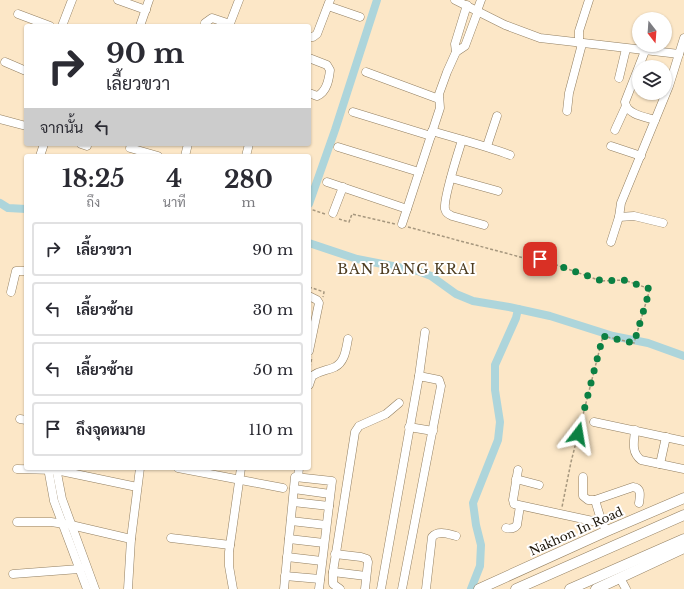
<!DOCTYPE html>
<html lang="th">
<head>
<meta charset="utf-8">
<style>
	:root { --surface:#fff; --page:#f2f2f3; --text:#2b2b33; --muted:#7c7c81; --line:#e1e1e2 }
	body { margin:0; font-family:"Libre Baskerville",Sarabun,serif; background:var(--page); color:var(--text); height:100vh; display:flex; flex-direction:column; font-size:15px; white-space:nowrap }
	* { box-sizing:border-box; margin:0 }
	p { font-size:13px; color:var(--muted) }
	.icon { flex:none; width:22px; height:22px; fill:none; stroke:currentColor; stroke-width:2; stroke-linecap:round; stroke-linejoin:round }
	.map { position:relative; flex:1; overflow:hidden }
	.panel { position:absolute; left:24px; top:154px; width:287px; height:316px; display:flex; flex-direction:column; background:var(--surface); border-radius:4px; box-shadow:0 1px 3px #0004 }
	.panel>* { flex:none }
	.banner { position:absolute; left:24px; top:24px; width:287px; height:122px; border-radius:4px; box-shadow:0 1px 3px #0004; background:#fff; color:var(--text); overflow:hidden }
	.needle { width:26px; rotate:163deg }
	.controls { position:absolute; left:632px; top:12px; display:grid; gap:8px }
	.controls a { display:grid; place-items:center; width:40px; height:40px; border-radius:50%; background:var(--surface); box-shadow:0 1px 3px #0004; font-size:20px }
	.pin { position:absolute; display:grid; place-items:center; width:34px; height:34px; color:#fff; margin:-17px; border-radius:8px; box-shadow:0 2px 6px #0006 }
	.me { position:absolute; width:44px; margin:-22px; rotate:14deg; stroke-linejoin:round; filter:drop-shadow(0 0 3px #0008) }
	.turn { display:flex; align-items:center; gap:14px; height:84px; padding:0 16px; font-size:18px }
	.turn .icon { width:52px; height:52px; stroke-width:2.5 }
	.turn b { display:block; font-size:28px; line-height:34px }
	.then { display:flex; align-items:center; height:38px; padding:0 16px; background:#0003; gap:8px; font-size:15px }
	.eta { display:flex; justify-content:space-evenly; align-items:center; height:68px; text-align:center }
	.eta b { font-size:24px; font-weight:700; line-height:28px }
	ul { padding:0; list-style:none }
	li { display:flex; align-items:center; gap:12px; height:54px; margin:0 8px 6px; padding:0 8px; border:2px solid var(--line); border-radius:4px }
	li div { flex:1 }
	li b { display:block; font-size:15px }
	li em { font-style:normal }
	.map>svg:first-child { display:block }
</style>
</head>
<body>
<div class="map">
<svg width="684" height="589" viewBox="0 0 684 589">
	<rect width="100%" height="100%" fill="#fce7c7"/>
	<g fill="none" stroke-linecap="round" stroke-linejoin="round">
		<g stroke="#add5db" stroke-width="8">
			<path d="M 0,203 L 8,208 L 26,209"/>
			<path d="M 309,204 L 335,130 L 377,0"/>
			<path d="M 309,243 L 357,259 L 418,271 L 431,276 L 456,294 L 473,301 L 509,307 L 550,316 L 613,336 L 648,343 L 684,356"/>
			<path d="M 471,589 L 480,566 L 481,545 L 476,525 L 473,503 L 498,440 L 500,422 L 495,390 L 495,365 L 516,318 L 518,309"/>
		</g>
		<defs>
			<g id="minor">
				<path d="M 118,0 L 146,10"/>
				<path d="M 455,0 L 505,25 L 540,38 L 679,54"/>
				<path d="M 328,6 L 360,17"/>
				<path d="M 477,11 L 481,0"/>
				<path d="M 18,14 L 50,26"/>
				<path d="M 205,23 L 212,18 L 230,24"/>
				<path d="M 62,26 L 72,0"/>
				<path d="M 140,26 L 149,0"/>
				<path d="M 229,26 L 239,0"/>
				<path d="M 309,37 L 313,37 L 317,34 L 330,0"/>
				<path d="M 579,43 L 579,31 L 589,0"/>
				<path d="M 645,51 L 625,102 C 626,114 645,117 655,120"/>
				<path d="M 456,52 L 455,44 L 467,5"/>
				<path d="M 309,58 L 327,65 L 330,70 C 329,79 327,92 317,96 L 309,93"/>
				<path d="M 5,62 L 26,71"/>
				<path d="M 366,72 L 439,99"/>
				<path d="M 619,78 L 626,49"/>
				<path d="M 567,111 L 569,93 L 582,44"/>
				<path d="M 353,112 L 431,136"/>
				<path d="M 0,119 L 26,126"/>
				<path d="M 615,130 L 626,106"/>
				<path d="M 432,131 C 458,139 484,145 510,155"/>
				<path d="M 462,140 C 458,153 443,199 445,209 C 446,213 448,214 452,216 L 484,225"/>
				<path d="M 81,144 L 87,146"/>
				<path d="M 487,146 L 497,116"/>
				<path d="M 611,146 L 641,156"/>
				<path d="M 338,147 L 419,172"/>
				<path d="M 130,148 L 158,156"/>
				<path d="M 40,156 L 44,144"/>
				<path d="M 185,156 L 188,144"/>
				<path d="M 246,156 L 249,144"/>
				<path d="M 451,178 L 498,191"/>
				<path d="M 327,182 L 407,209 L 440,108 L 439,94 L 447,72 L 456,52 L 465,46 L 478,11"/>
				<path d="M 333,213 L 343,187"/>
				<path d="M 619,217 L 634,216 L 663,223"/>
				<path d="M 402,224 L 407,209"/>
				<path d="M 611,242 L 619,217 L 621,203 L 669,86 L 684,38"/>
				<path d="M 11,292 L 16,271 L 26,271"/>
				<path d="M 309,296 L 317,300 L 319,303 L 309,351"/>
				<path d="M 419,376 L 425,332"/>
				<path d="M 309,385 L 312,376 C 321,370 326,371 335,367 C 345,362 346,349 348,339"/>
				<path d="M 20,419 L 26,420"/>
				<path d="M 594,422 L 684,441"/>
				<path d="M 409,427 L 433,431"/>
				<path d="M 635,430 C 634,442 631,452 641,460 L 684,469"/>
				<path d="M 660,464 L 666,437"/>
				<path d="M 48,468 L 54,501 L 87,589"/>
				<path d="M 56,468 L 62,499 L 95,589"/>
				<path d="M 178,468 L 283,488"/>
				<path d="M 17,469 L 56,470 L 137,487"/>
				<path d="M 518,470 L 513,500 L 514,504 L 602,523 L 607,531"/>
				<path d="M 298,477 L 299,468"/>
				<path d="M 583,477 L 583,496 L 588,500 L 595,500"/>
				<path d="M 516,479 L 539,485"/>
				<path d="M 294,489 L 330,494"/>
				<path d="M 293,502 L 329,506"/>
				<path d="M 291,521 L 326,525"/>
				<path d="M 17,522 L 51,522 L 71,525 L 131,539"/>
				<path d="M 602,523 L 595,500 L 633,487 C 642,488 640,496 639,503"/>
				<path d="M 506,528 C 510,529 514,529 517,525 L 520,506"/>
				<path d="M 171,538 L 230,545"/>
				<path d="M 289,539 L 324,543"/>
				<path d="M 335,554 L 361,557 L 367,559 L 368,562 L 365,589"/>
				<path d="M 287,557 L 322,561"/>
				<path d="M 333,572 L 366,576"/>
				<path d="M 13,574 L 79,569 L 84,567"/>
				<path d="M 285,576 L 320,579"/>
				<path d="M 620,578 L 626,589"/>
				<path d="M 128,589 L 131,539 L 140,468"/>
				<path d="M 233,589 L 229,566 L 229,552 L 241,468"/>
				<path d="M 284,589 L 295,477 L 332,481 L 319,589"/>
				<path d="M 340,589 L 333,584 L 333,572 L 355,432 L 359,426 L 386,414 L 399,403"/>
				<path d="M 381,589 L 419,376 L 439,380 L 441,386 L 402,589"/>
				<path d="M 426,589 L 432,537 C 438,530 448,534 456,536"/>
			</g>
			<g id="major">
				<path d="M 479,589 L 607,531 L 684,498"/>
				<path d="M 516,589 L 684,515"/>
				<path d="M 570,589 L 684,539"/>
				<path d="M 596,589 L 684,548"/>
			</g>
		</defs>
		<use href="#minor" stroke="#927f61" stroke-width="9"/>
		<use href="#major" stroke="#927f61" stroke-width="11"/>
		<g stroke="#a6977e" stroke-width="1.5" stroke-dasharray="3 2" stroke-linecap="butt">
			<path d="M 309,211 L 310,209 L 325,214"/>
			<path d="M 339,219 L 349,222 L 352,214 L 395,224"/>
			<path d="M 408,227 L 539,262"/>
			<path d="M 539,268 L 540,259 L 601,281 L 624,280 L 650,289 L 634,343 L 603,336 L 571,462 L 562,507"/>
			<path d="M 309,287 L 324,292 L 323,297"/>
			<path d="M 310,367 L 312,357"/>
		</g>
		<use href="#minor" stroke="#fff" stroke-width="8"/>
		<use href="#major" stroke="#fff" stroke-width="10"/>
	</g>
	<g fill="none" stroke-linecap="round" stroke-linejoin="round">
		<path stroke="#0b8043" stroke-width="7" stroke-dasharray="0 12.6" d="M 540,259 L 602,281 L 624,280 L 650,289 L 634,343 L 603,336 L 578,434"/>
	</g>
	<g text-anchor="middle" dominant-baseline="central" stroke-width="4" stroke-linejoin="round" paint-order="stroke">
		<g font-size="12" fill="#1b1408" stroke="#fff">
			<text transform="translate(576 531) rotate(-24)">Nakhon In Road</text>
		</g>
		<g font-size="14" letter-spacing="1" fill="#4e3d21" stroke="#fff">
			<text x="407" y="269">BAN BANG KRAI</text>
		</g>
	</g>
</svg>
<div class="controls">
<a><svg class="needle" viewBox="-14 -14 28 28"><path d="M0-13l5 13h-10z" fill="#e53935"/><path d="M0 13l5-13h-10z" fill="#7c7c81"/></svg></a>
<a><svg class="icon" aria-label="layers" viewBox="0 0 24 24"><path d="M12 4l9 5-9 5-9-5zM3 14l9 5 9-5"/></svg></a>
</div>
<div class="pin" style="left:540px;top:259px;background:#d93025"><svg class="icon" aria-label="arrive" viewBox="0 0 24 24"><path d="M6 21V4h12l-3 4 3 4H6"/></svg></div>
<svg class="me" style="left:578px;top:434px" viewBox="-20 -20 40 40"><path d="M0-17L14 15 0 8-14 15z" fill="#0b8043" stroke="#fff" stroke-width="4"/></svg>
<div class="banner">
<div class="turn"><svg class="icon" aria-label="right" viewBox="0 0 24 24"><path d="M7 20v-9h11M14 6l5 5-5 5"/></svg><div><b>90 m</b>เลี้ยวขวา</div></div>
<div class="then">จากนั้น<svg class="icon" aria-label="left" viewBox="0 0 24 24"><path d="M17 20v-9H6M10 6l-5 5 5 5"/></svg></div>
</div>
<section class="panel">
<div class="eta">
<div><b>18:25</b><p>ถึง</p></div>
<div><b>4</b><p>นาที</p></div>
<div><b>280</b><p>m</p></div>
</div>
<ul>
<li><svg class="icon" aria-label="right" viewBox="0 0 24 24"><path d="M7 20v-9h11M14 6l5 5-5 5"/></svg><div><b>เลี้ยวขวา</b></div><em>90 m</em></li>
<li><svg class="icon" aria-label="left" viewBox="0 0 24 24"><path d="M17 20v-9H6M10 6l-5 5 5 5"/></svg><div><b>เลี้ยวซ้าย</b></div><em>30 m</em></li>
<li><svg class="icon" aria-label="left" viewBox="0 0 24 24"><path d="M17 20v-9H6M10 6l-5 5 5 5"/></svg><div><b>เลี้ยวซ้าย</b></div><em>50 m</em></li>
<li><svg class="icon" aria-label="arrive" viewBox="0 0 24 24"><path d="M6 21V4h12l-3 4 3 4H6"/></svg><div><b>ถึงจุดหมาย</b></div><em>110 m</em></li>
</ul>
</section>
</div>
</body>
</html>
